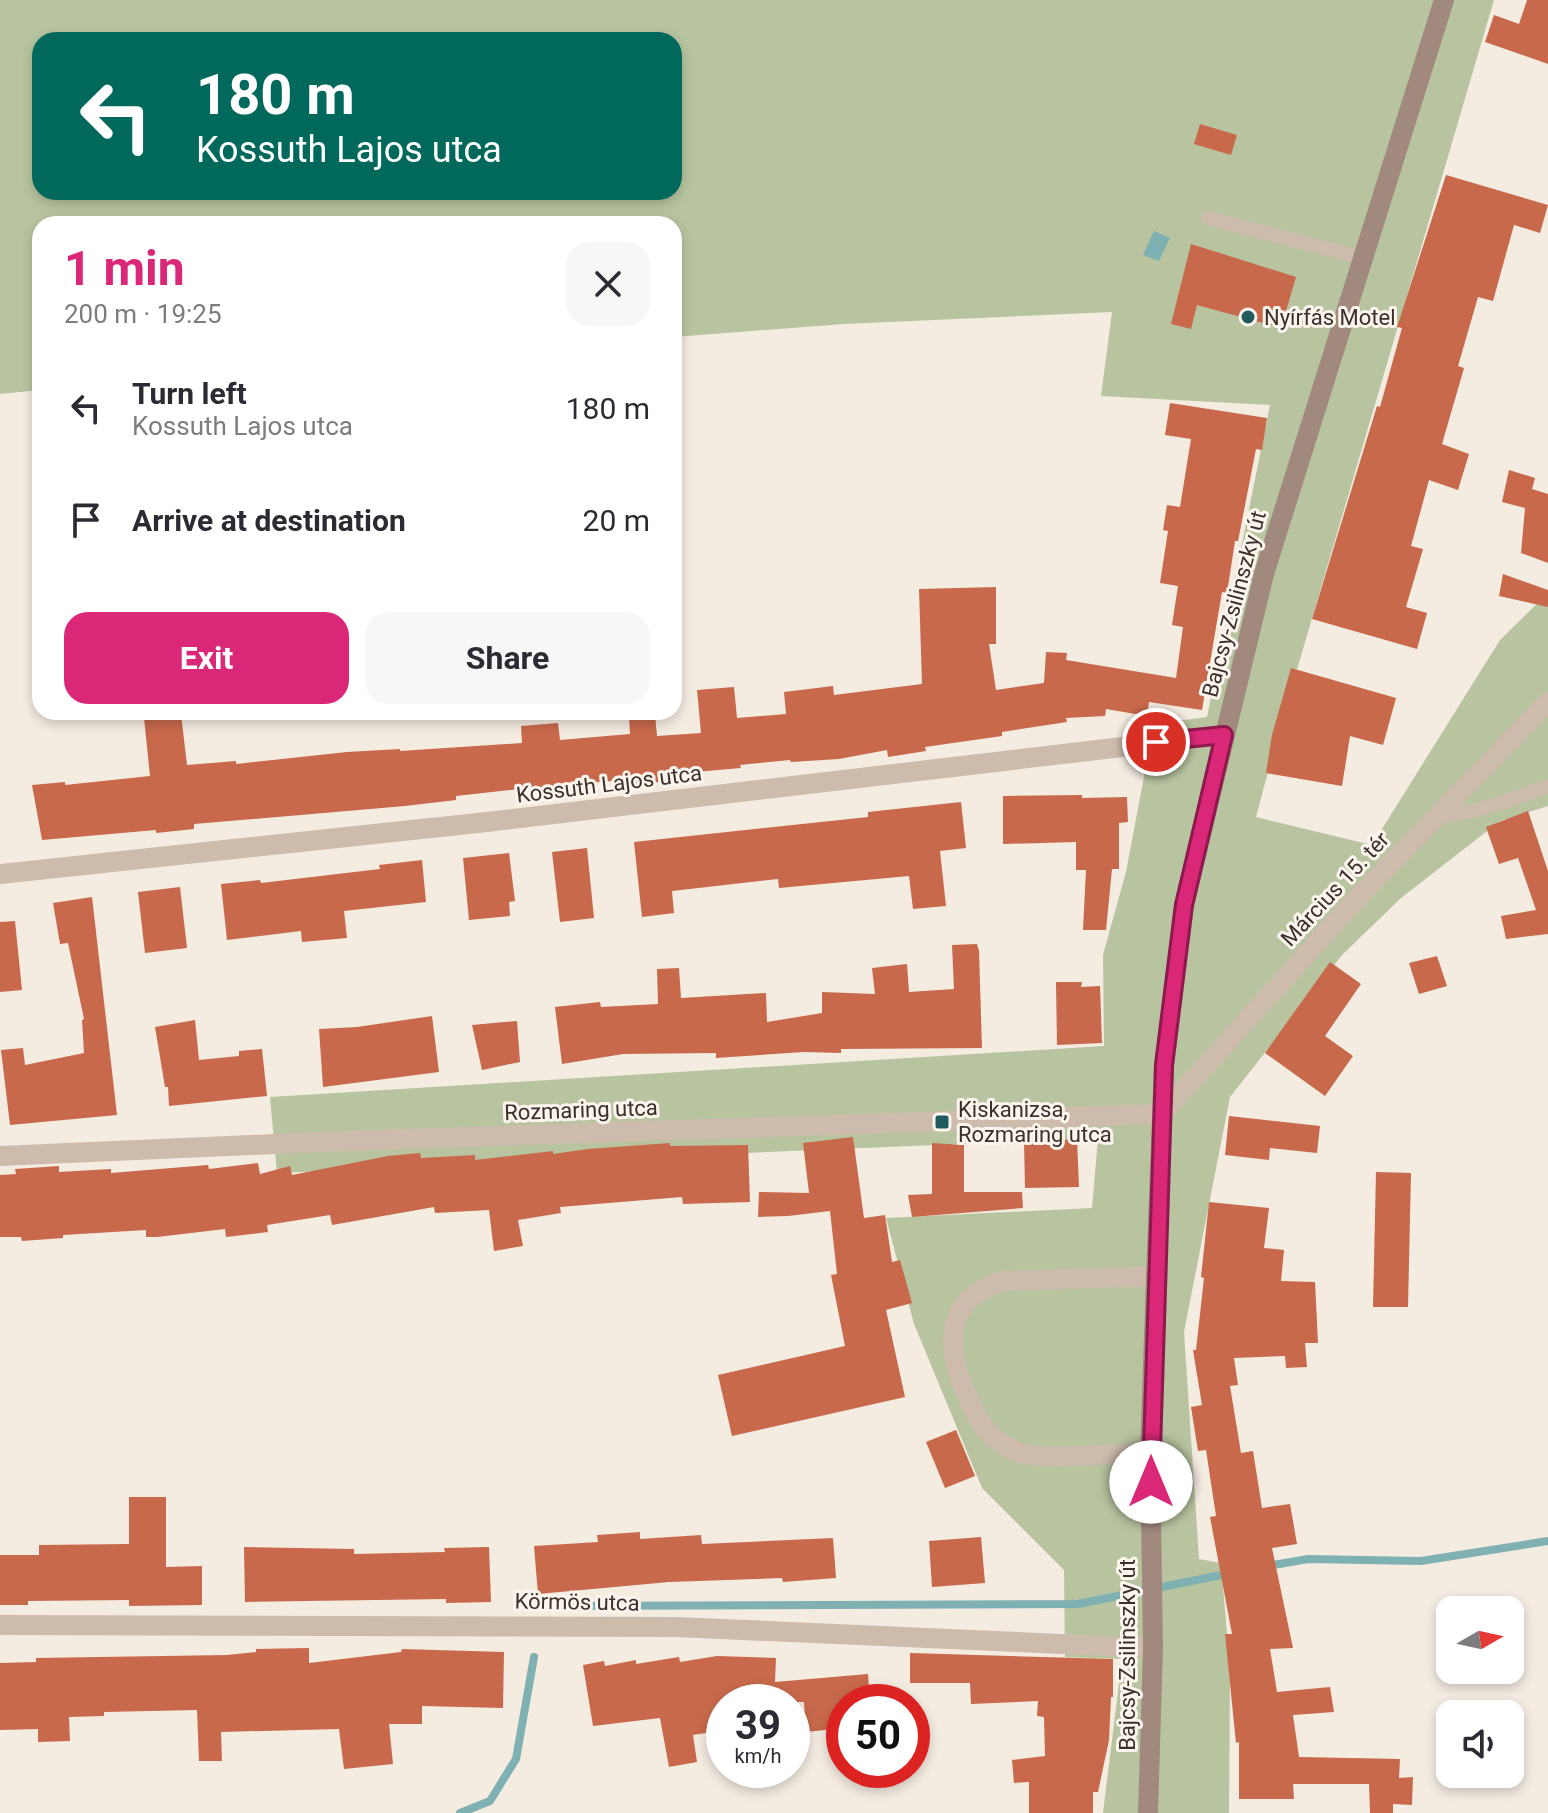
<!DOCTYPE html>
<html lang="en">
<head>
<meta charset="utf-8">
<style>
	:root { --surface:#fff; --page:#f7f7f7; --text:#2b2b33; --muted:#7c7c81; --accent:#db2777 }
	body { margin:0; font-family:Roboto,sans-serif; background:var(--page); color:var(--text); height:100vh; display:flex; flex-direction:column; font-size:30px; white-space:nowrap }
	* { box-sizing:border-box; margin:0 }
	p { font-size:26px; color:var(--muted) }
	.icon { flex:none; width:44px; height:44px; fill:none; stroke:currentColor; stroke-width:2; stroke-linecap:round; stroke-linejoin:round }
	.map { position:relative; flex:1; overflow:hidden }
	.side { position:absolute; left:32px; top:216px; width:650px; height:504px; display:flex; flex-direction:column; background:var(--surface); border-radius:24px; box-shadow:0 4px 12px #0003 }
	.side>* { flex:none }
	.top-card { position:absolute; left:32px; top:32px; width:650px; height:168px; border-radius:24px; box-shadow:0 4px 12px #0003; background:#00695c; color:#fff; overflow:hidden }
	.needle { width:52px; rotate:81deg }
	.buttons { position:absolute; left:1436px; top:1596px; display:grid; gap:16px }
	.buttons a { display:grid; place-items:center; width:88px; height:88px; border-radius:16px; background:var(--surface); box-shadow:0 4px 12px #0003; font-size:40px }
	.speed { position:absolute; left:706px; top:1684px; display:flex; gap:16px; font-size:40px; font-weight:700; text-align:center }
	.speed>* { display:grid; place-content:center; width:104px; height:104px; border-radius:50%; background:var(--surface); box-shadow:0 4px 12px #0003; line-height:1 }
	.speed small { font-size:20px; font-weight:400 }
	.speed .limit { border:12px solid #d22; background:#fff; color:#111 }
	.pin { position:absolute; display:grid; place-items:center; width:68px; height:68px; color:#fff; margin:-34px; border:4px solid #fff; border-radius:50%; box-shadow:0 2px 8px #0007 }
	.me { position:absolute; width:88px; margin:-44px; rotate:0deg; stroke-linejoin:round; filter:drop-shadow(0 0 6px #0008) }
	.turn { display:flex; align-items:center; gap:28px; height:168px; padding:0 32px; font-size:36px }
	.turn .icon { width:104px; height:104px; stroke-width:2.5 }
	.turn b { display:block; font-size:56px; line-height:68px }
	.round { display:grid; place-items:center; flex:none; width:84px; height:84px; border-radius:24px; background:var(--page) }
	.head { display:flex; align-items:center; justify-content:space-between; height:136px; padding:0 32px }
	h1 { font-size:48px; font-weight:700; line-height:60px; color:var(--accent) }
	.button { display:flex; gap:16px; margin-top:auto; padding:16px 32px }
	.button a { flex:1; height:92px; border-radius:24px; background:var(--accent); color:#fff; font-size:32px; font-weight:700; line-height:92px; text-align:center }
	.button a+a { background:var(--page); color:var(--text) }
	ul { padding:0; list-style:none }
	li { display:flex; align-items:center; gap:24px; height:112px; padding:0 32px }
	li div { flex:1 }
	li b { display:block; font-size:30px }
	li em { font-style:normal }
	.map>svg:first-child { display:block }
</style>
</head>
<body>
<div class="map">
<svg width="1548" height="1813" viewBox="0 0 1548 1813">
	<rect width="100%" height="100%" fill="#f4ebe1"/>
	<path fill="#b8c4a0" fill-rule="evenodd" d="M 0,0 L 1494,0 L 1280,727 L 1256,817 L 1372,845 L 1500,640 L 1548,593 L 1548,806 L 1500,821 L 1401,898 L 1342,955 L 1230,1097 L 1184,1332 L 1199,1559 L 1221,1563 L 1230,1669 L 1229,1813 L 1103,1813 L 1122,1659 L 1065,1657 L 1064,1570 L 982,1488 L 914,1324 L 886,1218 L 1092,1208 L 1098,1138 L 277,1173 L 270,1097 L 1104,1046 L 1103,955 L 1126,872 L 1154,724 L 1207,717 L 1270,405 L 1101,396 L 1112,312 L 844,324 L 674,337 L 674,224 L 40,224 L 40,390 L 0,394 ZM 40,40 L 674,40 L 674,192 L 40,192 Z"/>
	<path fill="#7fb0b2" d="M 1154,231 L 1170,238 L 1159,261 L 1143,255 Z"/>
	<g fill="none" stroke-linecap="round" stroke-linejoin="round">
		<g stroke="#7fb0b2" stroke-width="8">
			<path d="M 1268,1566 L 1308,1559 L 1421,1561 L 1548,1541"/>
			<path d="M 539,1606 L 1078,1604 L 1231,1573"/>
			<path d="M 460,1813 L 490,1801 L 516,1759 L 534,1657"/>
		</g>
	</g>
	<g fill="#c8694b">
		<path d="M 1527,0 L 1548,0 L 1548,64 L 1485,42 L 1494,15 L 1519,24 Z"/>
		<path d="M 1200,124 L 1237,135 L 1231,155 L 1194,144 Z"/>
		<path d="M 1446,175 L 1548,205 L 1540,233 L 1514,225 L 1493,301 L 1478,297 L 1458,366 L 1464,368 L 1442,444 L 1469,454 L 1458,490 L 1429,480 L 1411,546 L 1423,549 L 1406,607 L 1427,613 L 1417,649 L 1312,619 L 1377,406 L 1380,407 L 1402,328 L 1397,327 Z"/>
		<path d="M 1191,244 L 1296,277 L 1281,328 L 1197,305 L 1191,329 L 1171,324 Z"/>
		<path d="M 1170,403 L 1267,418 L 1262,450 L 1256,449 L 1238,541 L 1235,541 L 1227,593 L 1222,592 L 1202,710 L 1149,702 L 1147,716 L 1106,709 L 1105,716 L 1066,718 L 1067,722 L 1002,732 L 1002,736 L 925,747 L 926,751 L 888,757 L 887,750 L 839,759 L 791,762 L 790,760 L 740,765 L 741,768 L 661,775 L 661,782 L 635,784 L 634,779 L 510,790 L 456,796 L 456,800 L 405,806 L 194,824 L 194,829 L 156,833 L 156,830 L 42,840 L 32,785 L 65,782 L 65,785 L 150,776 L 144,718 L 181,714 L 187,765 L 236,761 L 236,764 L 347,752 L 400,749 L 400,751 L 522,743 L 521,726 L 558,723 L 560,740 L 630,734 L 629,716 L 655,714 L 657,736 L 701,733 L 697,690 L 734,687 L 737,718 L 786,714 L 784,692 L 833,686 L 834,695 L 922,684 L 919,589 L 996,587 L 996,644 L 989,644 L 996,690 L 1044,683 L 1046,652 L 1067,653 L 1066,660 L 1176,678 L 1183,627 L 1172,625 L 1178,586 L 1160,583 L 1168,531 L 1163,530 L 1167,505 L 1180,507 L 1191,439 L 1165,435 Z"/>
		<path d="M 1509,470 L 1535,478 L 1532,489 L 1548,494 L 1548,563 L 1521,553 L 1525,508 L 1502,502 Z"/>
		<path d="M 1503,574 L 1548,590 L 1548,607 L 1499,596 Z"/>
		<path d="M 1291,668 L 1396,698 L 1383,745 L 1350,736 L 1342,786 L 1266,773 L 1272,735 Z"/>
		<path d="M 1082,795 L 1082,798 L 1127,797 L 1128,822 L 1119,823 L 1119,869 L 1112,869 L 1106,930 L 1083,930 L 1086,870 L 1076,870 L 1076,842 L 1003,844 L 1003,796 Z"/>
		<path d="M 961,802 L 966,848 L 940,851 L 946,906 L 913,909 L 909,876 L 779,888 L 778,879 L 672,891 L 674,913 L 642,917 L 634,842 L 868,817 L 868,812 Z"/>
		<path d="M 1528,811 L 1548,871 L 1548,934 L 1506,939 L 1501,916 L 1536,910 L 1518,858 L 1499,864 L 1486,827 Z"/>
		<path d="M 587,848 L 594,918 L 560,922 L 552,852 Z"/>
		<path d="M 509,853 L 515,901 L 509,902 L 510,916 L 469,920 L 463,858 Z"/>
		<path d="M 422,860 L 426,902 L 344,911 L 347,938 L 302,942 L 301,931 L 227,940 L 221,884 L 260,880 L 261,883 L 380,869 L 379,865 Z"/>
		<path d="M 180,887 L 187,948 L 145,953 L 138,892 Z"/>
		<path d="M 92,897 L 117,1115 L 10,1125 L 1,1050 L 23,1048 L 25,1065 L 84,1053 L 82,1020 L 84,1019 L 68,943 L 60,944 L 53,903 Z"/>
		<path d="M 15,921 L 22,990 L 0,992 L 0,922 Z"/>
		<path d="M 977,944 L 979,951 L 982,1048 L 841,1049 L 841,1053 L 804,1052 L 716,1058 L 716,1053 L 623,1054 L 562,1064 L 555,1007 L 600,1002 L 601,1007 L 658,1004 L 657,969 L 679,968 L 681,998 L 766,993 L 767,1022 L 822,1013 L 822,992 L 875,994 L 872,968 L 907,964 L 909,992 L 954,989 L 952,945 Z"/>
		<path d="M 1437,956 L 1447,986 L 1419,994 L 1409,963 Z"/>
		<path d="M 1330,962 L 1361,984 L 1325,1036 L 1353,1056 L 1325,1096 L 1265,1053 Z"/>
		<path d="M 1056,982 L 1082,982 L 1081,987 L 1100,986 L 1102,1043 L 1057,1045 Z"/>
		<path d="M 432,1016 L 439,1072 L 323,1087 L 319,1029 L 357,1027 Z"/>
		<path d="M 195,1020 L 199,1060 L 239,1056 L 239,1051 L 262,1049 L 267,1096 L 169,1106 L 168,1087 L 165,1087 L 155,1027 Z"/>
		<path d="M 517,1021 L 520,1062 L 482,1070 L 472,1025 Z"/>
		<path d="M 1229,1116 L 1320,1126 L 1317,1153 L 1270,1148 L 1269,1160 L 1225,1155 Z"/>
		<path d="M 853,1137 L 864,1218 L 885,1215 L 892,1262 L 900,1260 L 912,1303 L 886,1310 L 905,1397 L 732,1436 L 718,1375 L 845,1346 L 831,1275 L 837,1274 L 830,1211 L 788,1216 L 758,1217 L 759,1192 L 809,1193 L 803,1143 Z"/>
		<path d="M 1077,1139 L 1079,1187 L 1025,1188 L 1024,1141 Z"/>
		<path d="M 670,1143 L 670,1146 L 748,1145 L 750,1202 L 683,1204 L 682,1197 L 560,1207 L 561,1213 L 518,1220 L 523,1246 L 494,1251 L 489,1210 L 435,1213 L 434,1207 L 332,1225 L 330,1215 L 267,1225 L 268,1232 L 226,1237 L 225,1229 L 157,1237 L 146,1237 L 146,1230 L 63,1235 L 63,1238 L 22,1241 L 21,1237 L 0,1237 L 0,1175 L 16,1174 L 15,1169 L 59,1166 L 59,1172 L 111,1169 L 111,1173 L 208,1165 L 209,1169 L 258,1163 L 260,1174 L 290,1166 L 292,1175 L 388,1156 L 420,1153 L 421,1158 L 475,1155 L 475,1160 L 553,1151 L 553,1154 L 588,1149 Z"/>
		<path d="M 932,1143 L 964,1145 L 964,1192 L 1022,1192 L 1023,1208 L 912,1217 L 908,1195 L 932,1194 Z"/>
		<path d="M 1376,1172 L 1411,1173 L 1408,1307 L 1373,1307 Z"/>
		<path d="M 1209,1202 L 1269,1208 L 1264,1248 L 1284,1250 L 1281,1281 L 1315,1282 L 1318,1343 L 1305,1343 L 1307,1367 L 1286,1368 L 1285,1356 L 1234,1358 L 1238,1385 L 1230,1386 L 1241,1453 L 1253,1451 L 1262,1508 L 1290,1504 L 1297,1544 L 1272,1548 L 1293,1648 L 1270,1649 L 1277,1692 L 1330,1687 L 1334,1712 L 1293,1715 L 1299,1757 L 1400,1759 L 1399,1778 L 1413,1777 L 1412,1805 L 1393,1804 L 1393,1813 L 1370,1813 L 1369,1784 L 1293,1784 L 1294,1799 L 1239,1799 L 1239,1742 L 1236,1743 L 1225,1634 L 1232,1634 L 1210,1517 L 1216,1516 L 1206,1450 L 1198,1451 L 1191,1407 L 1202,1405 L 1193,1350 L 1196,1350 L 1204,1278 L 1201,1277 Z"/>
		<path d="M 956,1430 L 975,1476 L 945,1488 L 926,1442 Z"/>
		<path d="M 129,1497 L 166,1497 L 166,1567 L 202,1566 L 202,1605 L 129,1606 L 129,1600 L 28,1601 L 28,1605 L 0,1605 L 0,1555 L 39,1555 L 39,1545 L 129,1544 Z"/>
		<path d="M 640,1532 L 640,1539 L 701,1535 L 702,1544 L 833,1538 L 836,1578 L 783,1582 L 782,1578 L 669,1582 L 538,1594 L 534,1546 L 598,1542 L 597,1535 Z"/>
		<path d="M 981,1537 L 985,1583 L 932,1587 L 929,1541 Z"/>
		<path d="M 244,1547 L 354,1549 L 354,1554 L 445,1552 L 444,1548 L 489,1547 L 491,1602 L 446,1603 L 446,1599 L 245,1602 Z"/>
		<path d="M 309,1648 L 309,1663 L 401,1652 L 402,1649 L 504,1652 L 503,1708 L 422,1706 L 422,1724 L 389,1724 L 393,1764 L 344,1769 L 339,1729 L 221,1732 L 222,1761 L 199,1761 L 197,1710 L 104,1712 L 104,1716 L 69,1717 L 70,1741 L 38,1742 L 38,1729 L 0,1730 L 0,1663 L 36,1662 L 36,1658 L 227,1655 L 256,1652 L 256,1649 Z"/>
		<path d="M 910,1653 L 1113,1659 L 1113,1697 L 1111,1697 L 1109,1740 L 1098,1792 L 1093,1792 L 1093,1813 L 1029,1813 L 1029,1782 L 1014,1783 L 1012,1760 L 1045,1756 L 1044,1717 L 1037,1716 L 1038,1701 L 971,1704 L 970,1683 L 910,1683 Z"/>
		<path d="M 717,1656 L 776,1658 L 775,1682 L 868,1674 L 870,1702 L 844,1702 L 844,1728 L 806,1732 L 804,1702 L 724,1702 L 724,1730 L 693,1735 L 697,1762 L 669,1767 L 660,1718 L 593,1726 L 583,1665 L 604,1661 L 605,1666 L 636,1660 L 636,1664 L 679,1657 L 680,1662 Z"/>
	</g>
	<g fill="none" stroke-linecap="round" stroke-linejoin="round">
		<g stroke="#cdbbac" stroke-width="14">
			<path d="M 1208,218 L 1363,258"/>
			<path d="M 1438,816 C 1478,813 1511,800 1548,786"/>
		</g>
		<g stroke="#cdbbac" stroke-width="20">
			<path d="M 0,874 L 487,822 L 1224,735"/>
			<path d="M 0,1156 L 343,1141 L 1162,1114 L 1361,894 L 1548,702"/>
			<path d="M 1150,1452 C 1120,1453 1046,1461 1021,1453 C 987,1441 976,1418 963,1386 C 944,1338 949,1295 1005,1281 L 1156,1276"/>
			<path d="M 0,1625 L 676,1627 L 1153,1648"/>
		</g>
		<path stroke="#a18a7d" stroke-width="20" d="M 1148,1813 L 1153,1648 L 1150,1452 L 1156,1276 L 1164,1065 L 1184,905 L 1264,574 L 1444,0"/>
	</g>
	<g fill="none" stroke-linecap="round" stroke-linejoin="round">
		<defs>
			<path id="route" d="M 1151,1482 L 1164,1065 L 1184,905 L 1224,735 L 1156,742"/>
		</defs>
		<use href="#route" stroke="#8e194d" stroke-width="20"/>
		<use href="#route" stroke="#db2777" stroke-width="14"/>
	</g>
	<g fill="#1f5a5e" stroke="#fbf5ee" stroke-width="3">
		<circle cx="1248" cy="317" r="8"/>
		<rect x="934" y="1114" width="16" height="16" rx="4"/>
	</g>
	<g text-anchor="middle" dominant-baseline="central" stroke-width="6" stroke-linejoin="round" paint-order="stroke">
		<g font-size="22" fill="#3b302b" stroke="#fbf5ee" text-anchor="start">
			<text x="1264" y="317">Nyírfás Motel</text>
			<text x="958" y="1109">Kiskanizsa,<tspan x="958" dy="25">Rozmaring utca</tspan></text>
		</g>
		<g font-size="22" fill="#3b302b" stroke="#fbf5ee">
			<text transform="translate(1234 604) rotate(-75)">Bajcsy-Zsilinszky út</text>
			<text transform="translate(609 784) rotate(-7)">Kossuth Lajos utca</text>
			<text transform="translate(1335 889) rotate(-47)">Március 15. tér</text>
			<text transform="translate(581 1110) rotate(-2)">Rozmaring utca</text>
			<text transform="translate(577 1602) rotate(1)">Körmös utca</text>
			<text transform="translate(1127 1655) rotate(-90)">Bajcsy-Zsilinszky út</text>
		</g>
	</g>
</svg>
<div class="buttons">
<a><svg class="needle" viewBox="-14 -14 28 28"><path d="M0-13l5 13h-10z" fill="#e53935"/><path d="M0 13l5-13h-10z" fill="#7c7c81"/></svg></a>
<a><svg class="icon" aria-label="sound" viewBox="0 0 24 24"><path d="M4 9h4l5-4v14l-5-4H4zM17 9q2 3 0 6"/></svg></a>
</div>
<div class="speed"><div>39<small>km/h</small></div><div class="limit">50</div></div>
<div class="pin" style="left:1156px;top:742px;background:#d93025"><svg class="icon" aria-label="arrive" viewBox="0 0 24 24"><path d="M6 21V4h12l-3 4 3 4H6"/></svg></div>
<svg class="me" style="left:1151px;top:1482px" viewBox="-20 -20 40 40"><circle r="19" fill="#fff"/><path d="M0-13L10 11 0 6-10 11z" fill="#db2777"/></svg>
<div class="top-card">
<div class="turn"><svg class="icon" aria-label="left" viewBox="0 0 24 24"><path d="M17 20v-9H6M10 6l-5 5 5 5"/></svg><div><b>180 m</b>Kossuth Lajos utca</div></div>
</div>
<section class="side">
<div class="head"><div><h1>1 min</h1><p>200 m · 19:25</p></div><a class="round"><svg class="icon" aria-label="close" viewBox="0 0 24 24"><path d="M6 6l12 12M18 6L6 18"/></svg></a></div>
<ul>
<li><svg class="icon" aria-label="left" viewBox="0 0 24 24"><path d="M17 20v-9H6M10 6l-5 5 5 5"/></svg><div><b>Turn left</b><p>Kossuth Lajos utca</p></div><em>180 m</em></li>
<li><svg class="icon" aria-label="arrive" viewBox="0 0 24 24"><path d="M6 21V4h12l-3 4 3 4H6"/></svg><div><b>Arrive at destination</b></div><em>20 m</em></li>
</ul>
<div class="button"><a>Exit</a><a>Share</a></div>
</section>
</div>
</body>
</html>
